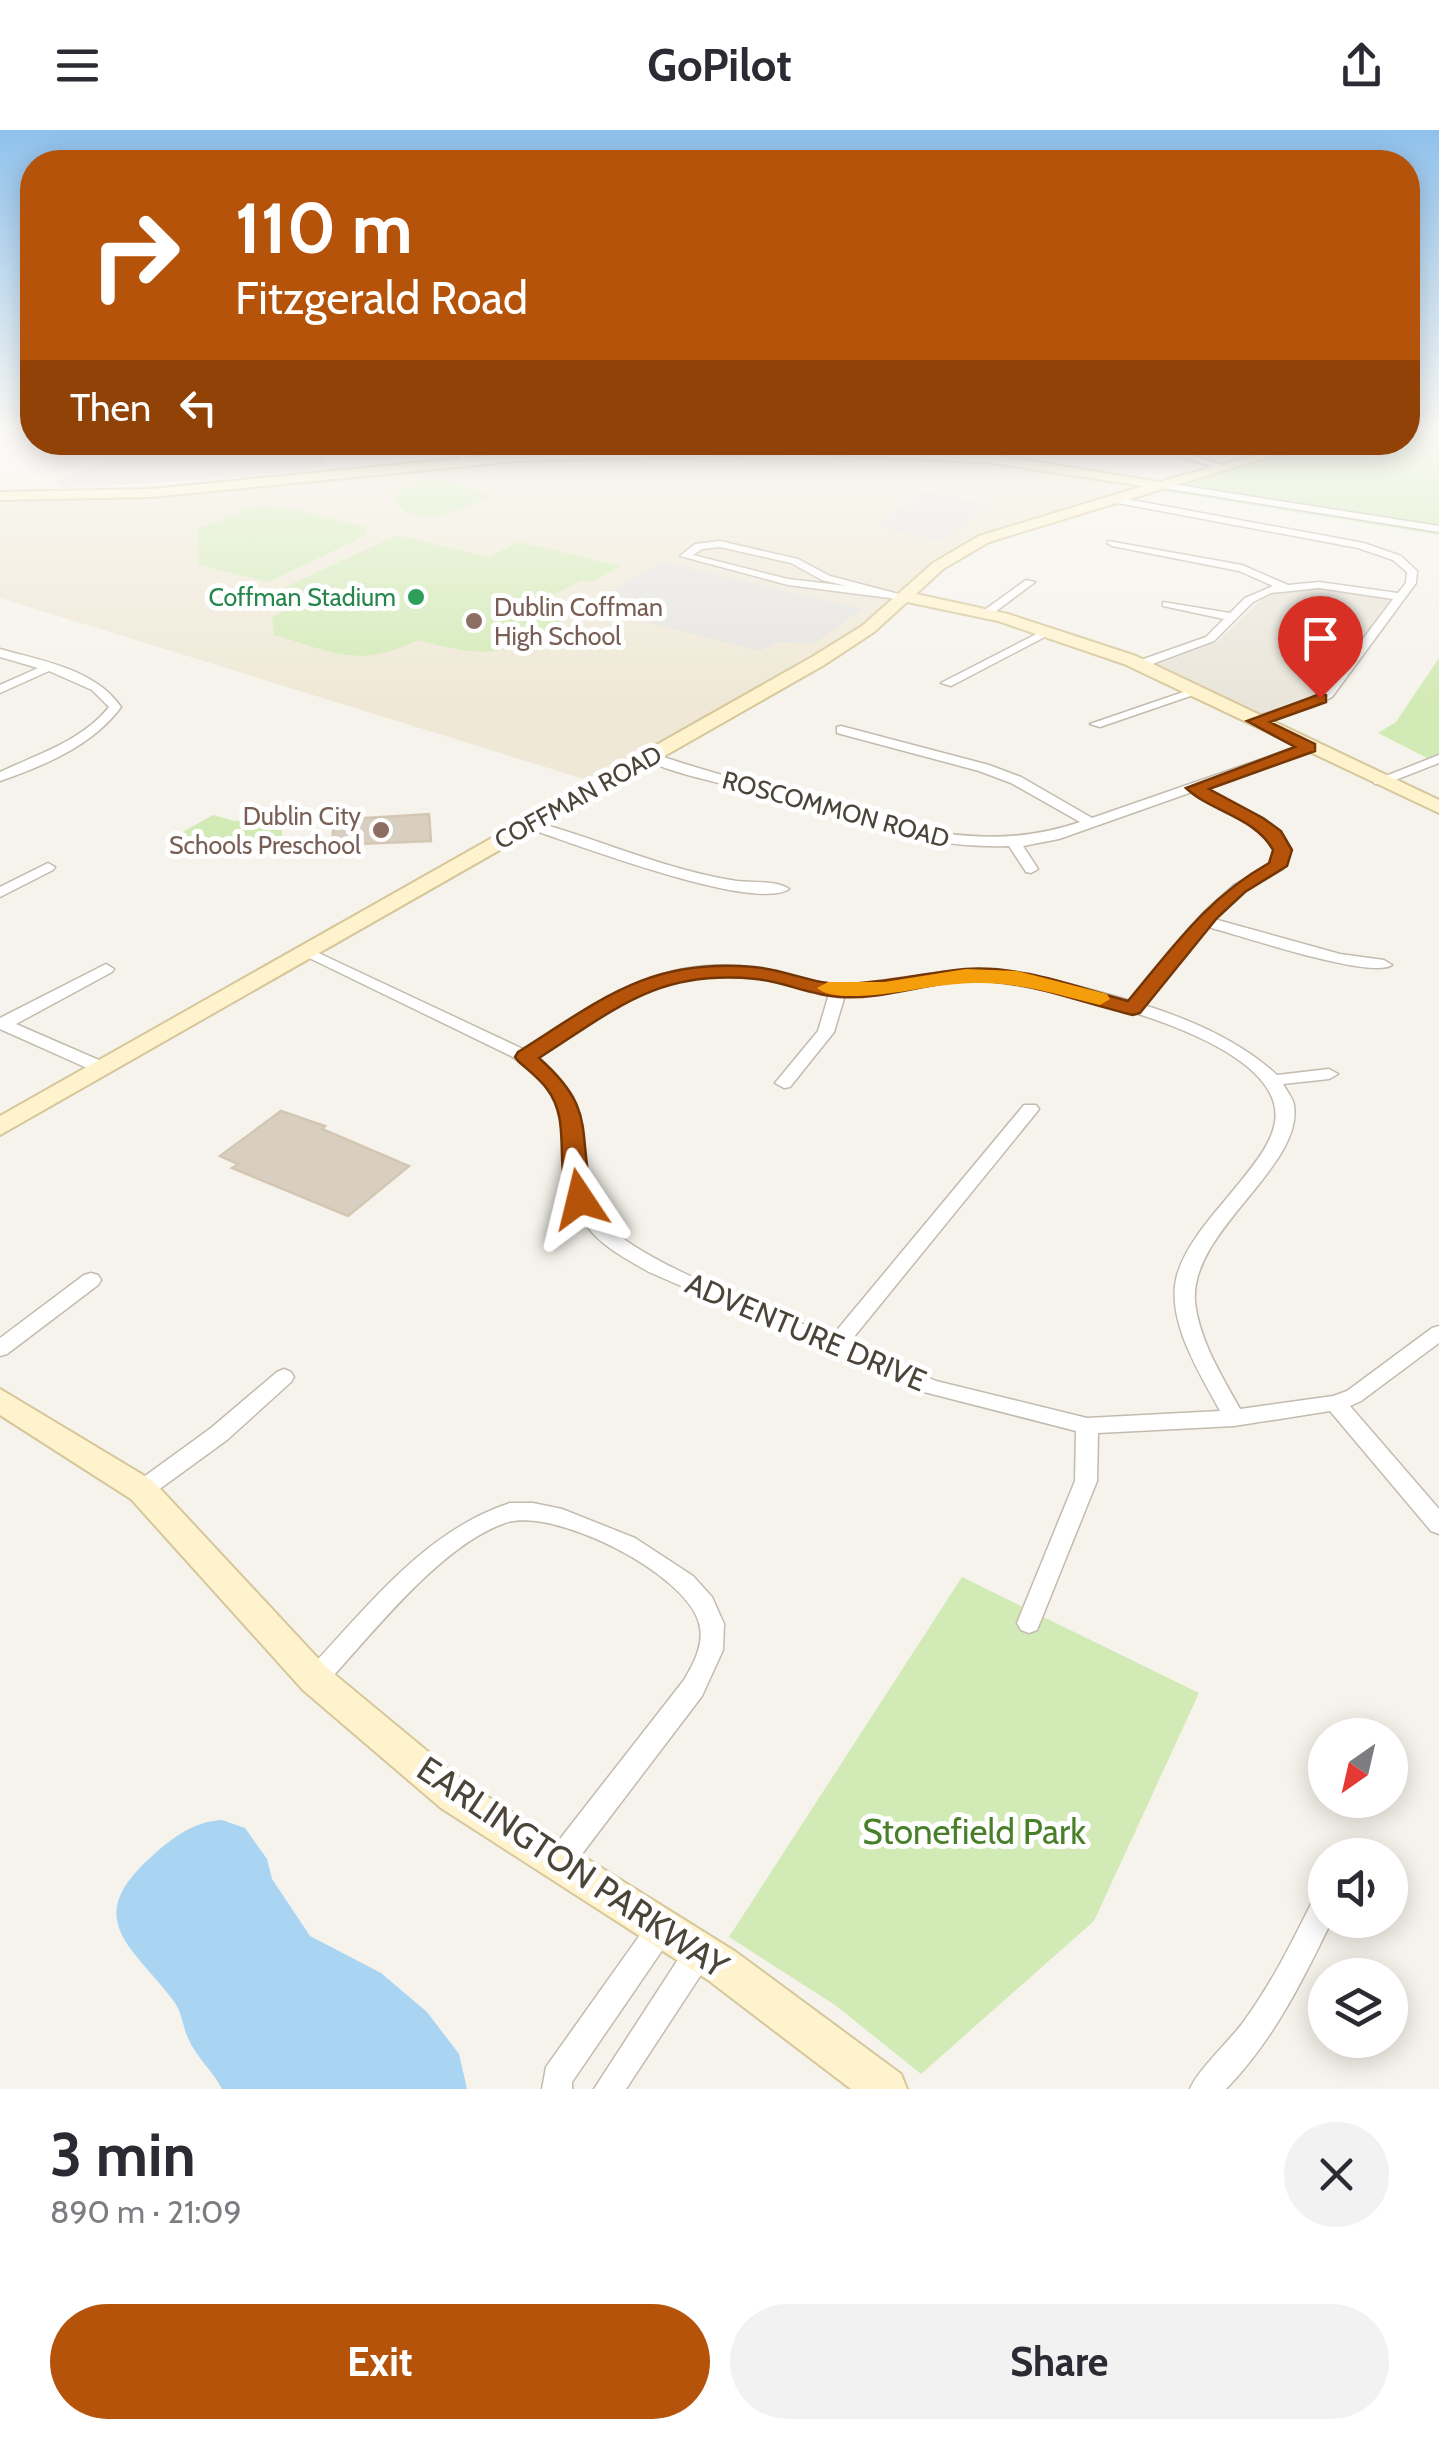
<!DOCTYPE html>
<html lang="en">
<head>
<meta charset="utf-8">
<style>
	:root { --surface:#fff; --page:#f2f2f3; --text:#2b2b33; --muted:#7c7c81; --accent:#b45309 }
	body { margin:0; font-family:Cabin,sans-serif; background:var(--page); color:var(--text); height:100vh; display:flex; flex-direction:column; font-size:38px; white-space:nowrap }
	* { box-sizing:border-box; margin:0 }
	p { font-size:32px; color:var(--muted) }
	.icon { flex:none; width:55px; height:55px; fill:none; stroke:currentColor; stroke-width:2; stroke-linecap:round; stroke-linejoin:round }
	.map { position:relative; height:1959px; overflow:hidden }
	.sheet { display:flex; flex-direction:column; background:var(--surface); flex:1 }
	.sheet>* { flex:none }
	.guide { position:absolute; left:20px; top:20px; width:1400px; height:305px; border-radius:40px; box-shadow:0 5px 25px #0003; background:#b45309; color:#fff; overflow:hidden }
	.needle { width:65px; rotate:214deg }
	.tools { position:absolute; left:1308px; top:1588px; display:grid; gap:20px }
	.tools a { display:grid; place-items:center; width:100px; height:100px; border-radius:50%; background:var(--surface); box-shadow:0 5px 25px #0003; font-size:50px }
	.pin { position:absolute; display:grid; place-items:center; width:85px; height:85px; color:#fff; margin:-102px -42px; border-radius:50% 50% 50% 0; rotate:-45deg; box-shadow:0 0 10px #0007 }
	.pin .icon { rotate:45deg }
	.me { position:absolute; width:110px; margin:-55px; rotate:350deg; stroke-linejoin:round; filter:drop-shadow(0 0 8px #0008) }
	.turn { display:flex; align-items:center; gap:35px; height:210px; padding:0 50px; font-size:45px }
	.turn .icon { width:130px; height:130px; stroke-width:2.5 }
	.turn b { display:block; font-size:70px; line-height:85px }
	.then { display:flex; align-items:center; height:95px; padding:0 50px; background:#0003; gap:20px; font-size:38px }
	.round { display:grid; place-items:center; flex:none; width:105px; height:105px; border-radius:52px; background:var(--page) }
	.summary { display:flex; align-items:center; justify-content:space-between; height:170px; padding:0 50px }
	h1 { font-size:60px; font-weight:800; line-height:75px }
	.primary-button { display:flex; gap:20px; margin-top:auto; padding:20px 50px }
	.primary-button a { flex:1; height:115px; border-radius:60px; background:var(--accent); color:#fff; font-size:40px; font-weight:800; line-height:115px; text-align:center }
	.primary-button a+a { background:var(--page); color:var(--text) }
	header { display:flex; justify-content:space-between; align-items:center; height:130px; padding:0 50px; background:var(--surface); font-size:45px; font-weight:800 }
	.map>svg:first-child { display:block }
</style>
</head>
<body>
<header><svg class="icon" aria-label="menu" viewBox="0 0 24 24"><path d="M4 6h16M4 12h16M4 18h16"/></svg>GoPilot<svg class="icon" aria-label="share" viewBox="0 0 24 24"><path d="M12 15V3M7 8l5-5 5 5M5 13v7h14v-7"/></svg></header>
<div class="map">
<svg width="1439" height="1959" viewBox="0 0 1439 1959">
	<rect width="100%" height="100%" fill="#f6f3ec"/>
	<path fill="#eae5da" d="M 1307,458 L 1331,458 L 1387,468 L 1389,471 L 1324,558 L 1312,567 L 1259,584 L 1156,535 L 1217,512 L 1266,465 Z"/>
	<path fill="#efe8d6" d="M 763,325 L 957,330 L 1159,355 L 974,414 L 888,482 L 600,654 L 0,468 L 0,372 L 155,368 L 497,333 Z"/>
	<g fill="#d2eab5">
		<path d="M 1439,300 L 1439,405 L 1146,358 L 1324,312 L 1408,312 L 1408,301 Z"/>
		<path d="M 435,348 L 487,364 L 488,368 C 460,378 422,401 397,374 L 395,367 L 404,358 Z"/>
		<path d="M 253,377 L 288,378 L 365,397 L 366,405 L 268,452 L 199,435 L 197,399 Z"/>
		<path d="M 397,405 L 488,427 L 519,412 L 621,436 L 591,452 L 581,450 L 544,470 L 581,480 C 506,522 503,533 418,510 C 359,539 333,522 274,505 L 272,487 L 296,475 L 291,473 L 294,470 L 271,464 Z"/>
		<path d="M 1439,528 L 1439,634 L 1378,603 L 1396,592 Z"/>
		<path d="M 213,685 L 234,691 L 283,688 L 281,721 L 240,724 L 177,705 Z"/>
		<path d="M 962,1447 L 1199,1563 L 1094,1791 L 921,1944 L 835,1875 L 729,1807 Z"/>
	</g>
	<g fill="#e5e3e0">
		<path d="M 323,313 L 326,337 L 232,348 L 62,358 L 53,353 L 120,326 Z"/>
		<path d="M 470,313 L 470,312 L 721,313 L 482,322 L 473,320 Z"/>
		<path d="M 926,362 L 928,362 L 992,375 L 941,411 L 872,396 Z"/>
		<path d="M 662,432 L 863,479 L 813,514 L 779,512 L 760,521 L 583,476 Z"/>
	</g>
	<path fill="#a9d4f2" d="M 222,1690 L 245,1698 L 267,1729 L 272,1749 L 310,1806 L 381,1843 L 427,1882 L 459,1924 L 467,1959 L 222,1959 C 213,1941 196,1927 188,1908 C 183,1897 182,1883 175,1873 C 137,1819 79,1792 150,1728 C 170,1709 194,1691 222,1690 Z"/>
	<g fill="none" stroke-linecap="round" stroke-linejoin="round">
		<path stroke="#a9d4f2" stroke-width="2.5" d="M 1408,309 L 1439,319"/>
	</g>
	<g fill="#d8cfc1" stroke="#d3c7b4" stroke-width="2.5">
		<path d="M 429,684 L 431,711 L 332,715 L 334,690 Z"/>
		<path d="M 281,981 L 325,996 L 322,999 L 409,1036 L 348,1086 L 232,1038 L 238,1034 L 220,1026 Z"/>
	</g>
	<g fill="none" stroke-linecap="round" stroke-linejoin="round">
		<defs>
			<g id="street">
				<path d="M 451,312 L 460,312 L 469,337 L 463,337 Z"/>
				<path d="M 1139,312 L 1154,312 L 1227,337 L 1219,339 Z"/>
				<path d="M 1159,352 L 1439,396 L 1439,402 L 1156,357 L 1156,353 Z"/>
				<path d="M 1110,366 L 1364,413 L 1401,426 L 1417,441 L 1416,453 L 1332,567 L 1315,576 L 1260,594 L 1252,594 L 1252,588 L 1307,570 L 1324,561 L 1393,469 L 1319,458 L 1271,463 L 1253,472 L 1214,511 L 1139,539 L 1135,538 L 1135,532 L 1206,507 L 1224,489 L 1163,476 L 1163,472 L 1230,483 L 1245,468 L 1273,456 L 1239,441 L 1112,416 L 1107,413 L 1108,411 L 1242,435 L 1288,455 L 1319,452 L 1398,463 L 1406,453 L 1407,442 L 1393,430 L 1358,418 L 1107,371 L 1105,369 Z"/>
				<path d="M 720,411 L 798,429 L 830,446 L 910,467 L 905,470 L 788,455 L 680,426 L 695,414 ZM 720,417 L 791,433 L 822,450 L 847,456 L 788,449 L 693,425 L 702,419 Z"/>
				<path d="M 1026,450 L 1035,452 L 991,485 L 983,485 L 983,481 Z"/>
				<path d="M 1046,499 L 1056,501 L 951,556 L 941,553 Z"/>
				<path d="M 0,519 C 42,531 95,539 121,577 C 93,615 44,636 0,651 L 0,642 C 38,624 82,611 109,577 L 92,560 L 49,541 L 0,563 L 0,555 L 38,538 L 0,527 Z"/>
				<path d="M 1192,559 L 1202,562 L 1100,597 L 1090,594 Z"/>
				<path d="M 841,596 L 989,635 L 1021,647 L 1092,688 L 1305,614 L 1315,614 L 1315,620 L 1205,658 C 1237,675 1268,689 1289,720 L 1283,739 L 1244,761 L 1214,789 L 1340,824 L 1384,830 L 1392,835 C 1371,850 1239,805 1208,797 L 1144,875 C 1192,890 1240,911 1277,945 L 1329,939 L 1338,944 L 1329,949 L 1283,954 C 1286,960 1293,968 1294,975 C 1304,1037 1189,1101 1195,1172 C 1199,1210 1222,1246 1240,1279 L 1333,1266 L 1347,1261 L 1432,1198 L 1439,1196 L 1439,1213 L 1361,1271 L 1350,1276 L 1439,1379 L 1439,1404 L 1431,1401 L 1330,1281 L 1234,1296 L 1098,1303 L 1097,1351 L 1037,1500 L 1029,1503 L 1021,1500 L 1017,1493 L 1075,1351 L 1076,1301 L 924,1262 L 649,1142 C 627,1129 602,1117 587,1096 C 552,1050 574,1002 551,962 C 542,945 526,936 511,926 L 297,822 L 305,817 L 310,819 L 525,920 C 598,873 655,826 748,837 C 784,841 816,856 853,855 C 891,854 928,841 966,840 C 1021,839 1079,856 1131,871 L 1205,781 L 1234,755 L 1271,734 L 1275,720 C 1255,691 1222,678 1192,662 L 1059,709 L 1023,716 L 1038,739 L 1031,743 L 1026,742 L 1009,716 C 917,720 825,683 738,658 C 710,650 665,642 642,627 L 649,623 L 654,624 C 705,641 757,655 809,670 C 902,696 984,725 1080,692 L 1011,653 L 979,641 L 837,603 L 837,597 ZM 722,845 L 756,847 L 829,864 L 818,901 L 775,953 L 784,958 L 790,957 L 834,902 L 845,865 C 888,864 931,848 973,850 C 1038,853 1289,904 1275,992 C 1271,1016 1251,1038 1236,1057 C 1215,1083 1187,1112 1177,1145 C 1165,1190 1200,1243 1220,1281 L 1087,1288 L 936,1251 L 849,1213 L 1036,983 L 1039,979 L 1036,975 L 1024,975 L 832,1206 C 779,1183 630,1130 600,1087 C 562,1032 602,973 536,928 C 598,887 645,847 722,845 Z"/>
				<path d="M 1439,625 L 1439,633 L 1385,654 L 1375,654 L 1373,651 Z"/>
				<path d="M 529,690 C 599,709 665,740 737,751 C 753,753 776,750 789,759 C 754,783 570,712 524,697 L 522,694 Z"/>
				<path d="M 48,733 L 55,737 L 53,740 L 0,767 L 0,757 Z"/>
				<path d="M 106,834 L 114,839 L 112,842 L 16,894 L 108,934 L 110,938 L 108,942 L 96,942 L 0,899 L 0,888 Z"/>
				<path d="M 91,1143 L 98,1145 L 101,1150 L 98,1155 L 7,1224 L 0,1226 L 0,1208 L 84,1145 Z"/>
				<path d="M 284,1239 L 291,1242 L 294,1247 L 291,1252 L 227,1310 L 150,1366 L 142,1369 L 134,1366 L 131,1360 L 134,1354 L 211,1298 L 277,1242 Z"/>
				<path d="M 510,1373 L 533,1373 L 562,1379 L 635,1408 L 693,1446 L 712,1467 L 724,1494 L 723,1520 L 702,1566 L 569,1741 L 559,1745 L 549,1741 L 545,1732 L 549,1723 L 684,1550 C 694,1533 705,1513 699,1493 C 686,1443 553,1376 505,1393 C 439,1416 371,1506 324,1556 L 315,1560 L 306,1556 L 303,1549 L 306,1542 C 367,1478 424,1401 510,1373 Z"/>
				<path d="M 1325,1764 L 1325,1790 L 1332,1790 C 1303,1850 1273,1911 1226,1959 L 1190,1959 C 1199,1938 1229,1912 1244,1891 C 1272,1853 1293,1810 1314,1768 Z"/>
				<path d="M 662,1784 L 672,1788 L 676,1797 L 672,1806 L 572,1952 L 572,1959 L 542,1959 L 546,1937 L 652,1788 Z"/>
				<path d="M 700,1807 L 710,1811 L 714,1821 L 710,1831 L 626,1959 L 594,1959 L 690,1811 Z"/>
			</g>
			<g id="secondary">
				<path d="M 1302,312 L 1330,312 L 1268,327 L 989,412 L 943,439 L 916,464 L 1008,484 L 1136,526 L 1439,670 L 1439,683 L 1124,534 L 998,491 L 907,472 L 874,502 L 824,535 L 0,1005 L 0,986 L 812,527 L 862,496 L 933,433 L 979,406 L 1143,356 L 994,333 L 802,323 L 517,331 L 151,367 L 0,370 L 0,362 L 151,359 L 517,323 L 802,315 L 994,325 L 1159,352 Z"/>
				<path d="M 0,1259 L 153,1351 L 327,1538 L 467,1654 L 736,1822 L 901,1944 L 907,1959 L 851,1959 L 708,1850 L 441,1678 L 303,1560 L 131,1369 L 0,1285 Z"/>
			</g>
		</defs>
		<use href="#street" stroke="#c2bbae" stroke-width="3"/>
		<use href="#secondary" stroke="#d6c79b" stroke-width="4"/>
		<use href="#street" fill="#fff" fill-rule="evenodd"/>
		<use href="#secondary" fill="#fff3cd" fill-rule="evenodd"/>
	</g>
	<linearGradient id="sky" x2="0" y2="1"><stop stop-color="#8fc1ec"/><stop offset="0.52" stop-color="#fbfaf6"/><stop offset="1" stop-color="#fbfaf6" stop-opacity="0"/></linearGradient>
	<rect width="1439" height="574" fill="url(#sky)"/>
	<path fill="#b45309" stroke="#753606" stroke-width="2.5" d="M 1320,564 L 1326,565 L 1326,572 L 1270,592 L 1315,614 L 1315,621 L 1209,659 L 1263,688 L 1281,701 L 1292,720 L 1287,736 L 1245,762 L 1217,788 L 1140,883 L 1133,885 C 1078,872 1025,849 968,851 C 925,853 883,870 839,867 C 811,865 784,852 756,849 C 659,839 617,878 539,928 C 599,981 576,1001 593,1069 L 589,1075 L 572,1075 C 552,1038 573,993 547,959 C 540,949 528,940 518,931 L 515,927 L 518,922 C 602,869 649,828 754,837 C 784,839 814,855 844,854 C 885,853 924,843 965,839 C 1021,835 1075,857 1128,871 C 1173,817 1207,768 1269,733 L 1273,720 C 1255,687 1211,682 1186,658 L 1295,617 L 1247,591 Z"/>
	<path fill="#f59e0b" d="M 966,839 L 1017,841 L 1107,864 L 1110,869 L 1100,875 C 1029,857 998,846 924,858 C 900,862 834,874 817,858 L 828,852 L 885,852 Z"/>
	<circle fill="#2e9e5b" stroke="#fff" stroke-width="4" cx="416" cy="467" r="10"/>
	<g fill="#8d6e63" stroke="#fff" stroke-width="4">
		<circle cx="474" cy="491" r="10"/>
		<circle cx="381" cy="700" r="10"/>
	</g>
	<g text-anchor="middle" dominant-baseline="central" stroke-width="10" stroke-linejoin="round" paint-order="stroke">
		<g font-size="25" fill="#27864d" stroke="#fff" text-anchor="end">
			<text x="396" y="467">Coffman Stadium</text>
		</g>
		<g font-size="25" fill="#785e54" stroke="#fff" text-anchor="start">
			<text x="494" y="477">Dublin Coffman<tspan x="494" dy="29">High School</tspan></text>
			<text x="361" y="686" text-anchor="end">Dublin City<tspan x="361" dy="29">Schools Preschool</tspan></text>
		</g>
		<g font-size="25" fill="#4b4439" stroke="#fff">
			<text transform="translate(578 667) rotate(-29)">COFFMAN ROAD</text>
			<text transform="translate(836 679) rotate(15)">ROSCOMMON ROAD</text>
		</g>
		<g font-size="30" fill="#4b4439" stroke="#fff">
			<text transform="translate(806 1202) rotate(23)">ADVENTURE DRIVE</text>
		</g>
		<g font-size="35" fill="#4a7f2a" stroke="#fff">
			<text x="974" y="1701">Stonefield Park</text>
		</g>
		<g font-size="35" fill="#4b4439" stroke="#fff">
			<text transform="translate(573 1737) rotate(34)">EARLINGTON PARKWAY</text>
		</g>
	</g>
</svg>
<div class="tools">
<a><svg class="needle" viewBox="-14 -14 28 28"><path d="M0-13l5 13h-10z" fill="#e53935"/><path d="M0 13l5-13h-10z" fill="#7c7c81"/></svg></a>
<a><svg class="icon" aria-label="sound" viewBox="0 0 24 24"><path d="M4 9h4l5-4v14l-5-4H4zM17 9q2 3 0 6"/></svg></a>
<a><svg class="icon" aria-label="layers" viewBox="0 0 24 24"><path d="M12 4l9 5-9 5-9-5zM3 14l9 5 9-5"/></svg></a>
</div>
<div class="pin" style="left:1320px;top:568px;background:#d93025"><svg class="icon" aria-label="arrive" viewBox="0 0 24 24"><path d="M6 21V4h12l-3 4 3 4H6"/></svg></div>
<svg class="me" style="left:580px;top:1069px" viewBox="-20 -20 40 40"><path d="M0-17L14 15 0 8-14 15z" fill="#b45309" stroke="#fff" stroke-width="4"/></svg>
<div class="guide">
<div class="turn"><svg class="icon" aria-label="right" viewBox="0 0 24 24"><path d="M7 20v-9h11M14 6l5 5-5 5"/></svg><div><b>110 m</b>Fitzgerald Road</div></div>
<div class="then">Then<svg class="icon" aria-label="left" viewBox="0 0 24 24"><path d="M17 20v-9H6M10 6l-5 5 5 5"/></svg></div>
</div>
</div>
<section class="sheet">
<div class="summary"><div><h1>3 min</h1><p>890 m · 21:09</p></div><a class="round"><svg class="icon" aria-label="close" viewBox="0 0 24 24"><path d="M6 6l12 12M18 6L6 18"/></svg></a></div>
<div class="primary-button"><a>Exit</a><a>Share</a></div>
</section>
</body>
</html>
